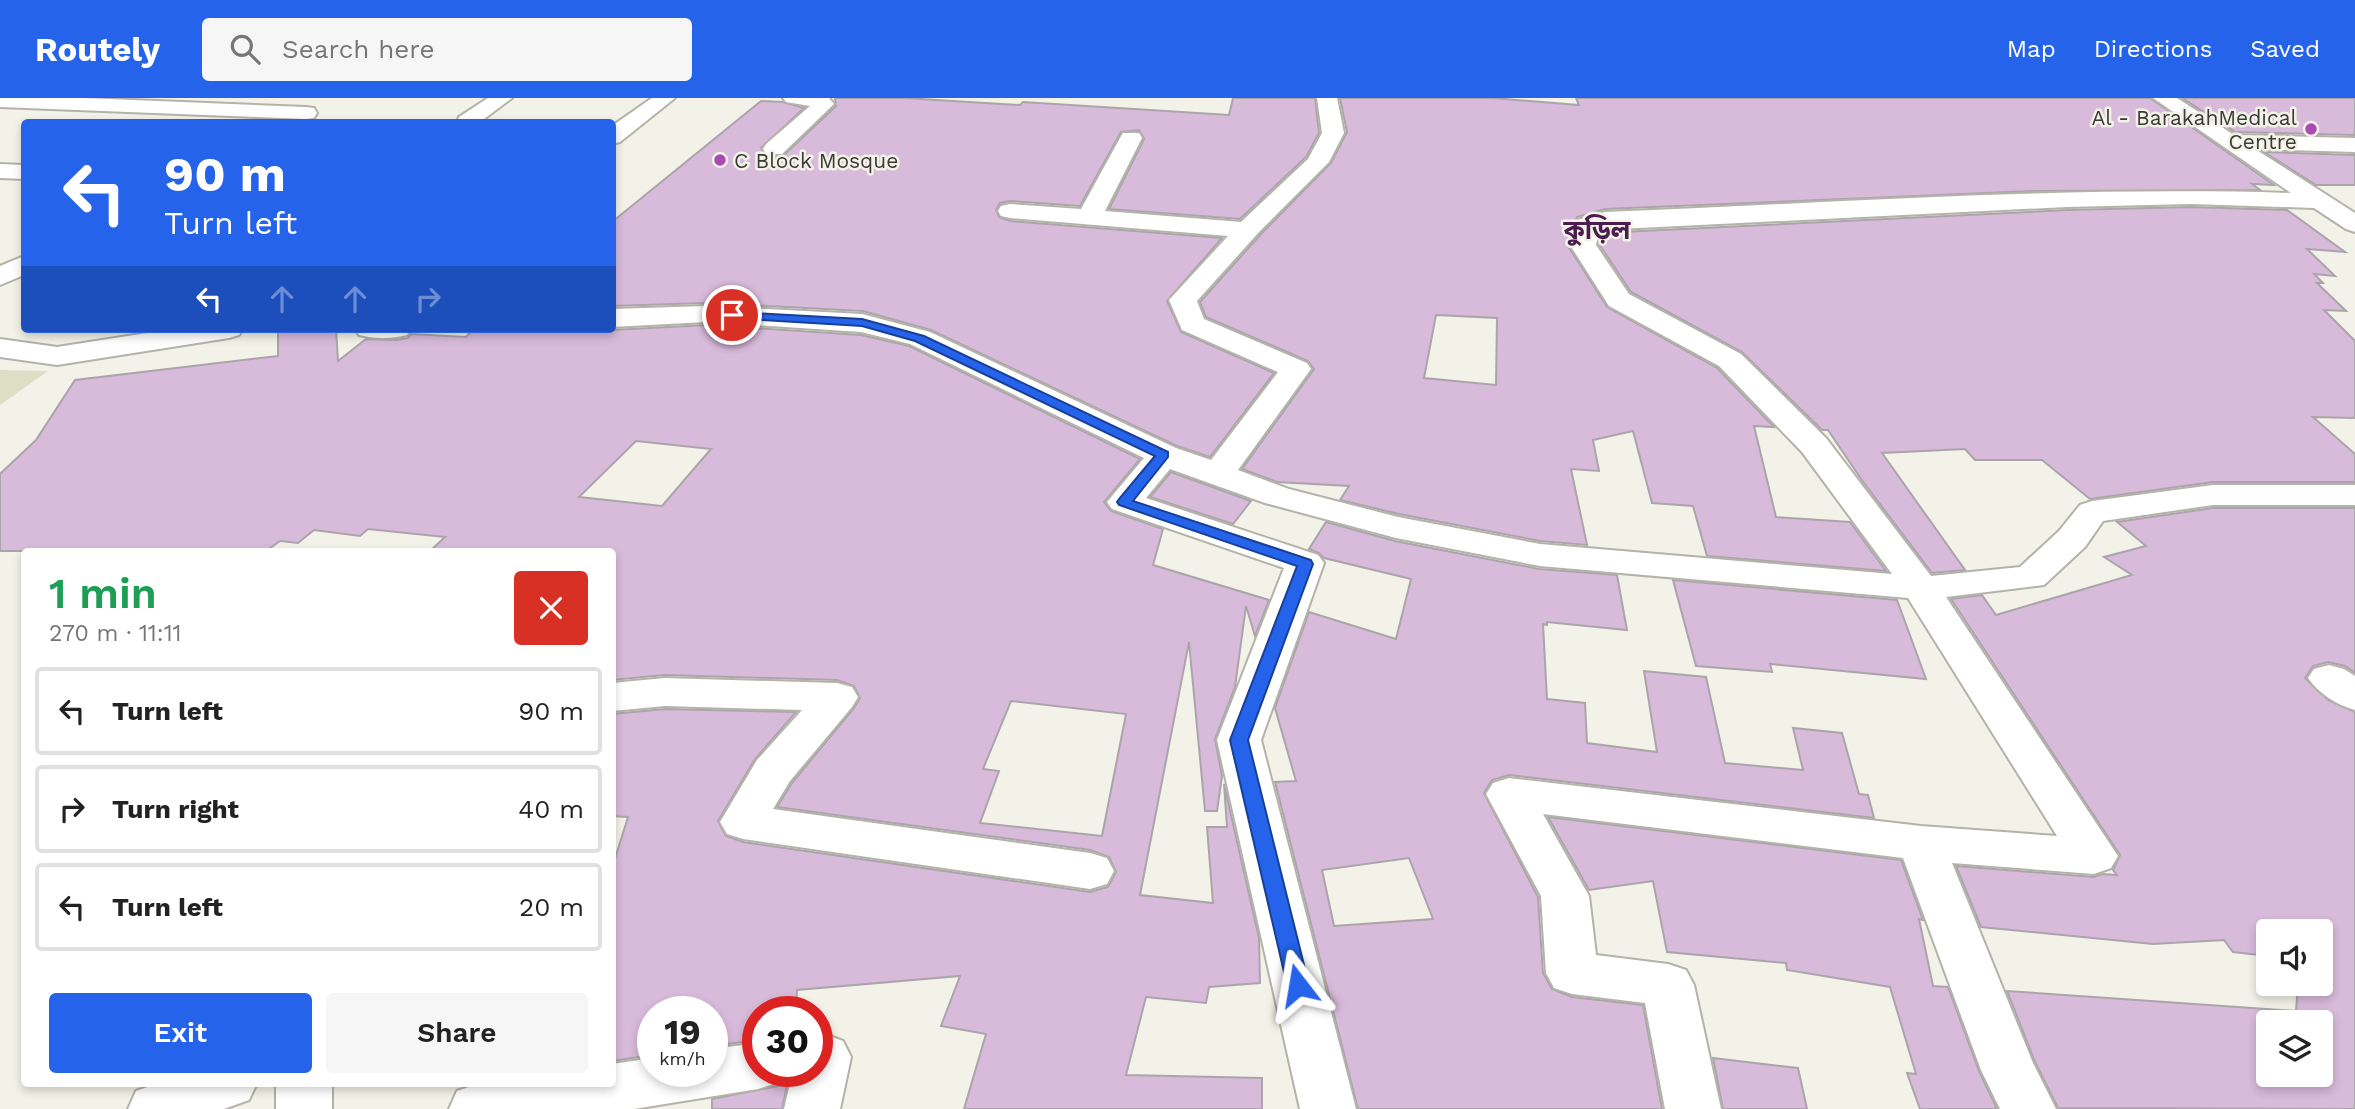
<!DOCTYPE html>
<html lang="en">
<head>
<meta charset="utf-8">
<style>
	:root { --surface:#fff; --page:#f6f6f6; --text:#222; --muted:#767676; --line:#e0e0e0; --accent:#2563eb }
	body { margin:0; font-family:"Work Sans","Noto Sans Bengali",sans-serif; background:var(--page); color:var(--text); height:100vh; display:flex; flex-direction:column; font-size:26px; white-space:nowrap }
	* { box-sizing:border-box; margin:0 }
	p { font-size:23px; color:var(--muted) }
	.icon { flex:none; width:38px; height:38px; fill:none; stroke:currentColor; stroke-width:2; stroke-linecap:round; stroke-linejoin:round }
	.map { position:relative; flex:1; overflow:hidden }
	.drawer { position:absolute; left:21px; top:450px; width:595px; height:539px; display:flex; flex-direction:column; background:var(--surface); border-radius:7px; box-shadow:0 4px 10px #0003 }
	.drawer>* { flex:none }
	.hud { position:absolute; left:21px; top:21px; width:595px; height:214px; border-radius:7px; box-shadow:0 4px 10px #0003; background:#2563eb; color:#fff; overflow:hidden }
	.controls { position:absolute; left:2256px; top:821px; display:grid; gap:14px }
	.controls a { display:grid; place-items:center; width:77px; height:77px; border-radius:7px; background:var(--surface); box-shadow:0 4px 10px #0003; font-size:35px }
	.speed { position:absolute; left:637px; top:898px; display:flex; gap:14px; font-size:35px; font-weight:700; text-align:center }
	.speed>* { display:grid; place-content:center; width:91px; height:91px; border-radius:50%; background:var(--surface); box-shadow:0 4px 10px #0003; line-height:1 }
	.speed small { font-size:18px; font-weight:400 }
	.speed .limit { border:10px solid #d22; background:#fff; color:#111 }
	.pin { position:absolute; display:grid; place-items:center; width:60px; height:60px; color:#fff; margin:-30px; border:4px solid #fff; border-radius:50%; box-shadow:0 2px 7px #0007 }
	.me { position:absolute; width:77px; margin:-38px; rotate:346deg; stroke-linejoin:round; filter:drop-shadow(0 0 5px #0008) }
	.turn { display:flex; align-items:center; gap:24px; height:147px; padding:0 28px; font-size:32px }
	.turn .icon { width:91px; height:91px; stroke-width:2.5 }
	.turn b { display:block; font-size:49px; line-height:60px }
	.lanes { display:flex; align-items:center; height:66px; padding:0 28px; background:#0003; justify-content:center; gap:35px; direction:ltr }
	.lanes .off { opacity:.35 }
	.round { display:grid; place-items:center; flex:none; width:74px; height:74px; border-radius:7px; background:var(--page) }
	.headline { display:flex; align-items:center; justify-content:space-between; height:119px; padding:0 28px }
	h1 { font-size:42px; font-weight:600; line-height:52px; color:#1e9e55 }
	.primary-button { display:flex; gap:14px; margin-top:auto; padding:14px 28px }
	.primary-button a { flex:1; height:80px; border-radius:7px; background:var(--accent); color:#fff; font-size:28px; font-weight:600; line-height:80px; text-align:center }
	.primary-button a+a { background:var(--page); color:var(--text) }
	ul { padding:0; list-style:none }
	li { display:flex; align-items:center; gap:21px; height:88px; margin:0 14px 10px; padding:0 14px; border:4px solid var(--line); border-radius:7px }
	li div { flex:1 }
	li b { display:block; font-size:26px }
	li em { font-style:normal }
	header { display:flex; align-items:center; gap:42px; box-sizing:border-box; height:98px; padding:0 35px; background:var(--accent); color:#fff }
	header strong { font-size:33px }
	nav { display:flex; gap:38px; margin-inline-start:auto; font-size:24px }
	.search { width:490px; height:63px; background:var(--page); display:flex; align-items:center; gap:18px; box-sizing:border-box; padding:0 24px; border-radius:7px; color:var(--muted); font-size:26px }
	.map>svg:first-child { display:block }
</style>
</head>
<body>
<header>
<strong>Routely</strong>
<div class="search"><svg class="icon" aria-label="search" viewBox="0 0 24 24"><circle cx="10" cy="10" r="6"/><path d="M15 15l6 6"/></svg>Search here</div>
<nav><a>Map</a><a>Directions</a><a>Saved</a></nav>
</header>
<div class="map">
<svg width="2355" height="1011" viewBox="0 0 2355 1011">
	<rect width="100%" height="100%" fill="#f2f2e8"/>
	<path fill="#dedec5" d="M 0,272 L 48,273 L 0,307 Z"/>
	<g fill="#d8bada" stroke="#aba4ab" stroke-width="2" fill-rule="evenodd">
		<path d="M 835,0 L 904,0 L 1020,7 L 1023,4 L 1229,17 L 1233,0 L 1315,0 L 1319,35 L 1306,59 L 1240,121 L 1109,111 L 1144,41 L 1139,32 L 1121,34 L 1080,108 L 1010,103 L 1000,105 L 996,112 L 999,119 L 1010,123 L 1222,140 L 1167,203 L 1181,234 L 1274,275 L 1210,359 L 1177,348 L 931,232 L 863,213 L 706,205 L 612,208 L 612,124 L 761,3 L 783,4 L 804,10 L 761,50 L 766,59 L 782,59 L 836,8 Z"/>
		<path d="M 1340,0 L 1492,0 L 1579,7 L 1576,0 L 2150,0 L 2274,87 L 2252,86 L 2260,92 L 2034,93 L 1605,111 L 1577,119 L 1568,148 L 1607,209 L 1717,270 L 1774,329 L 1754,328 L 1776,419 L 1850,424 L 1886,473 L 1707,458 L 1693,408 L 1652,405 L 1633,333 L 1593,342 L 1599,373 L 1571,371 L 1587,447 L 1540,443 L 1399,416 L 1340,402 L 1349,388 L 1277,384 L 1242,371 L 1314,271 L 1308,263 L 1206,219 L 1200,204 L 1261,136 L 1331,65 L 1347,34 ZM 1436,217 L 1497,220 L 1496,287 L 1424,280 Z"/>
		<path d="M 2182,0 L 2355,0 L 2355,37 L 2235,34 Z"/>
		<path d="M 2264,54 L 2355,57 L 2355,87 L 2316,87 Z"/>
		<path d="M 2191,109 L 2287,112 L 2345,154 L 2307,151 L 2335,178 L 2314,176 L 2323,185 L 2317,185 L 2346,213 L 2324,212 L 2355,243 L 2355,320 L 2313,319 L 2355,356 L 2355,384 L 2213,384 L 2090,401 L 2042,362 L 1975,362 L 1965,351 L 1882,355 L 1965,472 L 1932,475 L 1861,381 L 1828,332 L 1822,332 L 1742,254 L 1631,194 L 1599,146 L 1601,135 L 2067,112 Z"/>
		<path d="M 706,227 L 861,237 L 909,248 L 1140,361 L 1104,404 L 1111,413 L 1163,431 L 1153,467 L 1269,502 L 1255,538 L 1246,508 L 1235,589 L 1215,641 L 1222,678 L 1217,713 L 1205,713 L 1189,544 L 1140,797 L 1213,805 L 1207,729 L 1227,729 L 1224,686 L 1259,840 L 1260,885 L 1209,889 L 1206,905 L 1146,899 L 1126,977 L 1262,980 L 1262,1011 L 964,1011 L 986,936 L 941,928 L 960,878 L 797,892 L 796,914 L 758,914 L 758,942 L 712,948 L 712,914 L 653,914 L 653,957 L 612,963 L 612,770 L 628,719 L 612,718 L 612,616 L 665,611 L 796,614 L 755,661 L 718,723 L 726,738 L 743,744 L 1090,794 L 1108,789 L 1116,774 L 1109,759 L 1090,752 L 777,709 L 792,685 L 854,610 L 860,600 L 854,588 L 837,582 L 665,577 L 612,582 L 612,453 L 430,453 L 445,439 L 368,431 L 360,438 L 314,432 L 298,445 L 280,443 L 266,453 L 0,453 L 0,376 L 36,342 L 75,282 L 278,258 L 278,231 L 336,231 L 338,263 L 366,241 L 396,242 L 408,240 L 411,236 L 466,239 L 473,231 L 612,232 ZM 636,343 L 711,351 L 662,408 L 579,399 ZM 1011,603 L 1126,616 L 1102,738 L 980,725 L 999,673 L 983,671 Z"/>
		<path d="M 1171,374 L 1251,403 L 1233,426 L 1150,399 Z"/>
		<path d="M 2213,410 L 2355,410 L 2355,575 L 2345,568 L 2328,564 L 2313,568 L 2305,580 L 2328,602 L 2355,614 L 2355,1011 L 2058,1010 L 2035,964 L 2007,893 L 2296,913 L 2298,886 L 2320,886 L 2320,833 L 2268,833 L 2268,858 L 2233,854 L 2224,842 L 2153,846 L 1981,829 L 1956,768 L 2094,779 L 2102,776 L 2117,777 L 2113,772 L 2120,757 L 1951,501 L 1982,497 L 1996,517 L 2132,477 L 2104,459 L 2146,448 L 2117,424 ZM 2268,924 L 2320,924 L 2320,976 L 2268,976 Z"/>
		<path d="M 1326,424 L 1395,443 L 1539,471 L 1617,477 L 1627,532 L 1547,524 L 1547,527 L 1543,526 L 1547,601 L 1585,605 L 1587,645 L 1657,654 L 1644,573 L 1706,579 L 1725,665 L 1803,672 L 1793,630 L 1842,635 L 1859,696 L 1868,697 L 1874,720 L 1509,677 L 1492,682 L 1484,695 L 1538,799 L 1543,875 L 1552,891 L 1572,899 L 1643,907 L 1662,1011 L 1358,1011 L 1275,684 L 1296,683 L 1275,610 L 1309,514 L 1396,541 L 1411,481 L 1324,460 L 1319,455 L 1309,451 ZM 1409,760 L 1433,821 L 1334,828 L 1322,772 Z"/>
		<path d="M 1673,482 L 1897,502 L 1926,581 L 1770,566 L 1772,574 L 1696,568 Z"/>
		<path d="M 1548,719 L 1901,762 L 1923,822 L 1919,821 L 1933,888 L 1948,889 L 1979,973 L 1997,1011 L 1920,1011 L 1907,975 L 1916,976 L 1890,889 L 1787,872 L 1786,865 L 1667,854 L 1653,783 L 1589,792 Z"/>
		<path d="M 1713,960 L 1798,970 L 1807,1011 L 1723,1011 Z"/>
		<path d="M 785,973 L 790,973 L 782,1011 L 712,1011 L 712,1001 L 778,988 Z"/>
	</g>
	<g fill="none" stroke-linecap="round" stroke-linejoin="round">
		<defs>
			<g id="minor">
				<path d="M 0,0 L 84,0 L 306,9 L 314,10 L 317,15 L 314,20 L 306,21 L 0,9 Z"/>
				<path d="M 488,0 L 512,0 L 480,24 L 457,24 L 459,19 Z"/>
				<path d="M 652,0 L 675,0 L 620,44 L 612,46 L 612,28 Z"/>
				<path d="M 783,0 L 829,0 L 834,6 L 782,56 L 766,56 L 763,51 L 766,46 L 810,8 L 786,4 Z"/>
				<path d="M 1317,0 L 1337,0 L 1344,35 L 1329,64 L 1259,134 L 1197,203 L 1204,221 L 1307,265 L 1311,271 L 1238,372 L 1289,391 L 1398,419 L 1540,446 L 1892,476 L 1802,354 L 1719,268 L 1609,208 L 1570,147 L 1578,122 L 1605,114 C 1833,105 2063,88 2291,95 L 2153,0 L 2177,0 L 2234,37 L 2355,40 L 2355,54 L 2255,51 L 2355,115 L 2355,134 L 2346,131 L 2314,110 L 2191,106 L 2067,109 L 1599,132 L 1596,147 L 1629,196 L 1741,256 L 1826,340 L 1931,478 L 2020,469 L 2059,433 L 2080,407 L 2092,403 L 2213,387 L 2355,387 L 2355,407 L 2213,407 L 2103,423 L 2085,449 L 2044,487 L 1946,499 L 2118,758 L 2111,770 L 2094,776 L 1952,765 L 2033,965 L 2056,1011 L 2000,1011 L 1981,972 L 1903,760 L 1543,716 L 1589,798 L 1596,857 L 1668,866 L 1686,872 L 1694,887 L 1721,1011 L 1665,1011 L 1645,905 L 1572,896 L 1554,890 L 1546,875 L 1541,798 L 1486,696 L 1493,685 L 1509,680 L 1921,728 L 2057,738 L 1908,500 L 1540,468 L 1396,440 L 1265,405 L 1170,371 L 1146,400 L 1318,457 L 1324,465 L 1261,642 L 1356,1011 L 1300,1011 L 1217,642 L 1284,470 L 1112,411 L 1107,404 L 1144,360 L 910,246 L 861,234 L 706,224 L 612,229 L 612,211 L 706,208 L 862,216 L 930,234 L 1176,350 L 1211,362 L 1278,274 L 1182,232 L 1169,202 L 1228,138 L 1010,120 L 1001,118 L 998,113 L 1001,108 L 1010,106 L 1081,111 L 1120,40 L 1123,35 L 1139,35 L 1142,40 L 1105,113 L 1241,124 L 1308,61 L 1322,35 Z"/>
				<path d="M 0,66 L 24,67 L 24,81 L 0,80 Z"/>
				<path d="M 24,158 L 24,177 L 0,187 L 0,168 Z"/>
				<path d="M 173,231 L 243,231 L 239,237 L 229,240 L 57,267 L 0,259 L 0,241 L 57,249 Z"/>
				<path d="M 355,231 L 411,231 L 407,237 C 392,241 374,241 359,237 Z"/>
				<path d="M 2329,567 L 2344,571 L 2355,578 L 2355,612 C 2337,607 2319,596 2308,580 L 2314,571 Z"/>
				<path d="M 665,580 L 837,585 L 852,589 L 858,599 L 852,609 L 790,683 L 773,711 L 1090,755 L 1107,760 L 1114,773 L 1107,786 L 1090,791 L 743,741 L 727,736 L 720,724 L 757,662 L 802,612 L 665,608 L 612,613 L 612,585 Z"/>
				<path d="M 824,936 L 843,943 L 851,959 L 840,1011 L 784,1011 L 793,973 L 817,973 L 817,937 Z"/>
				<path d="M 758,945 L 758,973 L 783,973 L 777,985 L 758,991 L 634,1011 L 449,1011 L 457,993 L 477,986 L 612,985 L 612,966 L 653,960 L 653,973 L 712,973 L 712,951 Z"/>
				<path d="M 159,985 L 257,985 L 249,1002 L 224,1011 L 128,1011 L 136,993 Z"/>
				<rect x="276" y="985" width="56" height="26"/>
			</g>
		</defs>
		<use href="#minor" stroke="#b3b3aa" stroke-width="4"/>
		<use href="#minor" fill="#fff" fill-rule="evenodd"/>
	</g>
	<path fill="#2563eb" stroke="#184099" stroke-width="2" d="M 732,214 L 862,221 L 924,238 L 1168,354 L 1168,359 L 1133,403 L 1311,462 L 1313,466 L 1248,642 L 1309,887 L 1306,893 L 1298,896 L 1290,893 L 1287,887 L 1230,642 L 1297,468 L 1119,407 L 1117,404 L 1119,401 L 1155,358 L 915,243 L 862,228 L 728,220 L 728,215 Z"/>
	<g fill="#aa4ab2" stroke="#f2f2e8" stroke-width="2.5">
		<circle cx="2311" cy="31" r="7"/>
		<circle cx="720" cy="62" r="7"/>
	</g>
	<g text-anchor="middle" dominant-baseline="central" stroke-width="5" stroke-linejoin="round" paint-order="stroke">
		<g font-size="21" fill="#3b3b37" stroke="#f2f2e8" text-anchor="end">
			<text x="2297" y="19">Al - BarakahMedical<tspan x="2297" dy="24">Centre</tspan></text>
			<text x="734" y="62" text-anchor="start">C Block Mosque</text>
		</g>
		<g font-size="26" font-weight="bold" fill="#4b1d4e" stroke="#f2f2e8">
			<text x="1597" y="132">কুড়িল</text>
		</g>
	</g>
</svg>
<div class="controls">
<a><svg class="icon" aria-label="sound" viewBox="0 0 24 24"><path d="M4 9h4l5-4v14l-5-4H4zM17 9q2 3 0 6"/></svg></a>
<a><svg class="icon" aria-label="layers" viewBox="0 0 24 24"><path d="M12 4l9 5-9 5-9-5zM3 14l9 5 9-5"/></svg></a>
</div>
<div class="speed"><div>19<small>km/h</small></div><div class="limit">30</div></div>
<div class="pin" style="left:732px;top:217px;background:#d93025"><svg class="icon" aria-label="arrive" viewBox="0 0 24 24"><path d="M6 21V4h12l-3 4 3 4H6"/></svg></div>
<svg class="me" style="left:1298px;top:887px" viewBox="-20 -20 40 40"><path d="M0-17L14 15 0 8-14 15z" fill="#2563eb" stroke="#fff" stroke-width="4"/></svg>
<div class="hud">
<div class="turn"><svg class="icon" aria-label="left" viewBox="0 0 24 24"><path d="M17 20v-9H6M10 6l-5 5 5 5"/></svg><div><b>90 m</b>Turn left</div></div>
<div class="lanes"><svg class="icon" aria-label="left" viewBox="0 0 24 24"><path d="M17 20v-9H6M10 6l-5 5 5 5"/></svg><svg class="icon off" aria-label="ahead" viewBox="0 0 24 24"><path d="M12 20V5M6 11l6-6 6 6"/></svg><svg class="icon off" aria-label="ahead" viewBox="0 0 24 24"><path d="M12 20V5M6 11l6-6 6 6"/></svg><svg class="icon off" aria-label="right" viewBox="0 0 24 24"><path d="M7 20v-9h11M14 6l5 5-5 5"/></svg></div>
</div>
<section class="drawer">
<div class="headline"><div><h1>1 min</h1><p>270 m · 11:11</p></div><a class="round" style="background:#d93025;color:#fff"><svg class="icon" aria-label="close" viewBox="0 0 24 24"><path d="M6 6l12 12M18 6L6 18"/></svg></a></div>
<ul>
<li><svg class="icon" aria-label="left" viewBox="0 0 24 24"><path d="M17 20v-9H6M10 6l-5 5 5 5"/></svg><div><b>Turn left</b></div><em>90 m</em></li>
<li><svg class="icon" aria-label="right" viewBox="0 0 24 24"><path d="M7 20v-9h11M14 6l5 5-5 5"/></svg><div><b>Turn right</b></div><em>40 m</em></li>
<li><svg class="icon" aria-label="left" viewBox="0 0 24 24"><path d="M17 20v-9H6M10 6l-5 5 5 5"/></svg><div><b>Turn left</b></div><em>20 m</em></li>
</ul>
<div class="primary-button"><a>Exit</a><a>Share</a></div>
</section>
</div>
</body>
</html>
